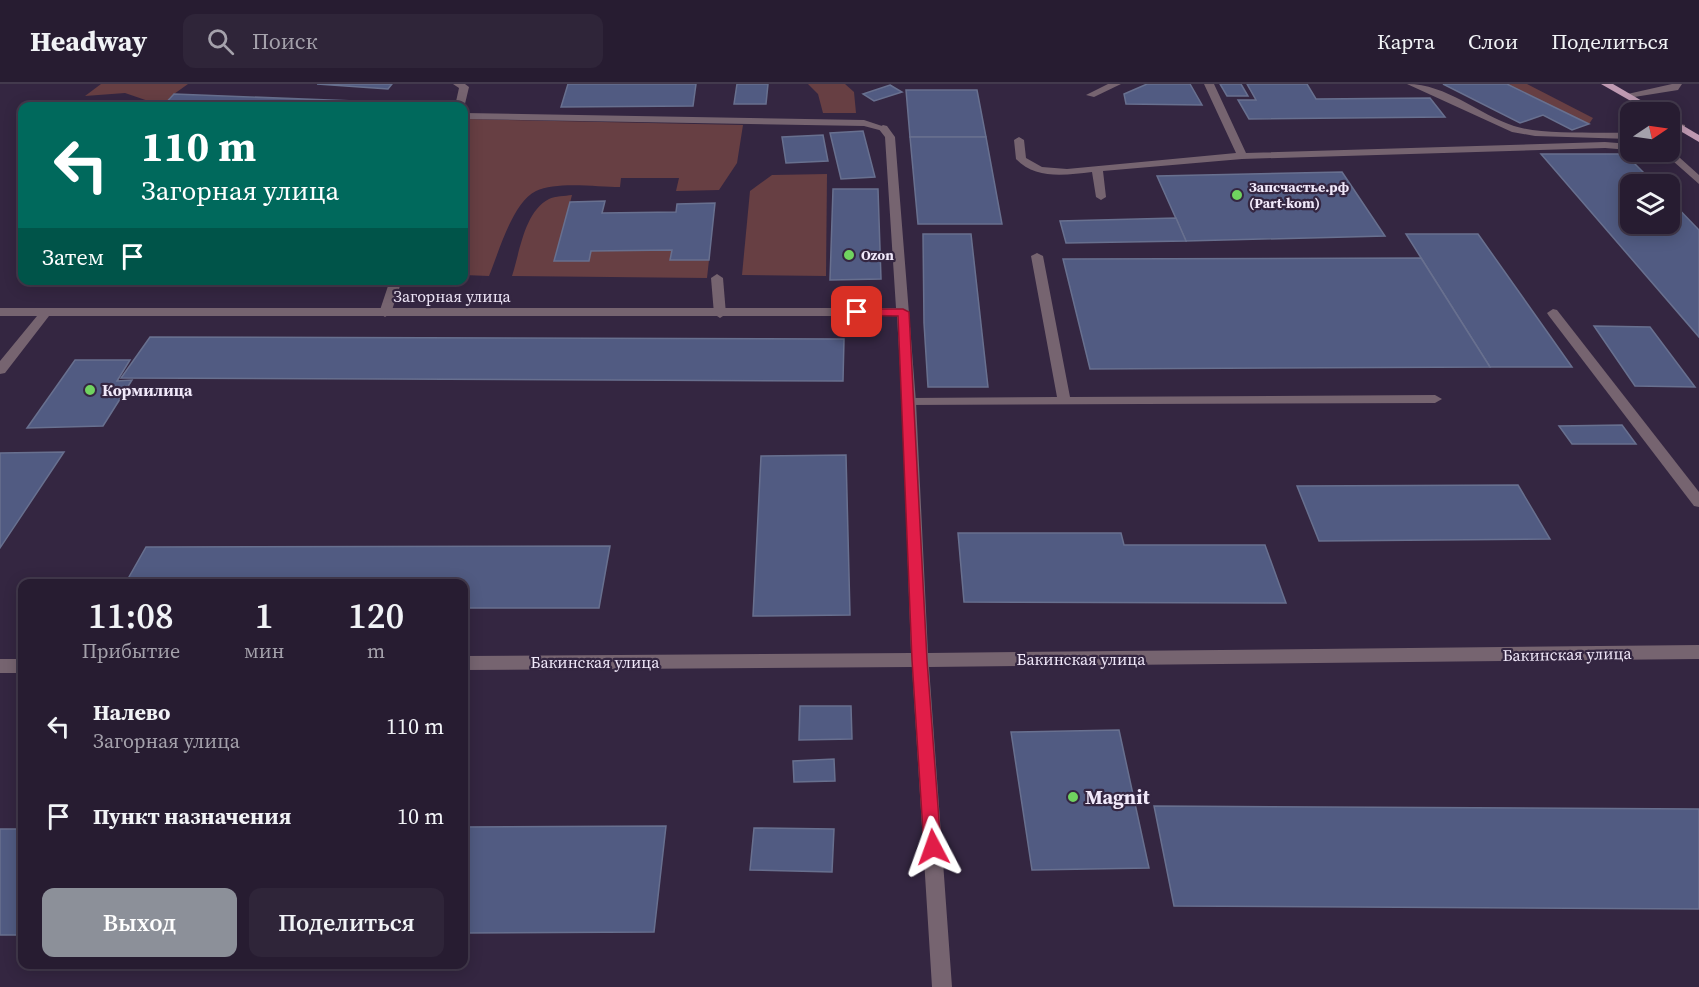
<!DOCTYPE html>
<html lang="ru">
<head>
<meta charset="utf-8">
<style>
	:root { --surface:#271c31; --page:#2f2539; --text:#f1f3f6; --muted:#a4a1ab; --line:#433a4d; --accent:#8c9099 }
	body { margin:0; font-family:"Source Serif 4",serif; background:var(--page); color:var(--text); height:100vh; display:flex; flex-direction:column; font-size:22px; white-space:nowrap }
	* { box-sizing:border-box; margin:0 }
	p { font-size:20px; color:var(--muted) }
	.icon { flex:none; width:33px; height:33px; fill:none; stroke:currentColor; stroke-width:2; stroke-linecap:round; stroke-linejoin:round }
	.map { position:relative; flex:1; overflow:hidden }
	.drawer { position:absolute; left:18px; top:495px; width:450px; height:390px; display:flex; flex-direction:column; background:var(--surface); border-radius:12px; box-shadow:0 3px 15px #0003,0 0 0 2px var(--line) }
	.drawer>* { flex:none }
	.hud { position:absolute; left:18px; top:18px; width:450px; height:183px; border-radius:12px; box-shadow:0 3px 15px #0003,0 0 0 2px var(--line); background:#00695c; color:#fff; overflow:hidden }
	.needle { width:39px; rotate:77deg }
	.fabs { position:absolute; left:1620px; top:18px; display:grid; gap:12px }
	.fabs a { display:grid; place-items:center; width:60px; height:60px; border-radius:12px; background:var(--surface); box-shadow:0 3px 15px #0003,0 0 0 2px var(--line); font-size:30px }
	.pin { position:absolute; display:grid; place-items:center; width:51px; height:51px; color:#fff; margin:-26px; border-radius:12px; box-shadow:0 3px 9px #0006 }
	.me { position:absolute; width:66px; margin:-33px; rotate:356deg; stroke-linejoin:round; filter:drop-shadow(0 0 4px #0008) }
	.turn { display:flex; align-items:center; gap:21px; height:126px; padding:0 24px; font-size:27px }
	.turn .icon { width:78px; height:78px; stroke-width:2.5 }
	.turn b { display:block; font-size:42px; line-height:51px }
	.then { display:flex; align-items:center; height:57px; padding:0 24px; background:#0003; gap:12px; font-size:22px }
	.eta { display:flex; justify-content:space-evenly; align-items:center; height:102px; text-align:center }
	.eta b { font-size:36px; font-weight:600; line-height:42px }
	.action { display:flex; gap:12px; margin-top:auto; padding:12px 24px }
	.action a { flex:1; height:69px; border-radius:12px; background:var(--accent); color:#fff; font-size:24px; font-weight:600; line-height:69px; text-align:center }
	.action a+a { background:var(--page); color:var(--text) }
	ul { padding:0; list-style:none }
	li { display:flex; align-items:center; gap:18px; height:90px; padding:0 24px }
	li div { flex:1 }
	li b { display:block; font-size:22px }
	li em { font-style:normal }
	header { display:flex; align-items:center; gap:36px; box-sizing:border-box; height:84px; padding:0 30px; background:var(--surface); border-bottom:2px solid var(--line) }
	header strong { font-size:28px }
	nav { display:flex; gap:33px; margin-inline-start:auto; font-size:21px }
	.search { width:420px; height:54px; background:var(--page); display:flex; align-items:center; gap:15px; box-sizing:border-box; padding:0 21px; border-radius:12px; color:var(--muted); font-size:22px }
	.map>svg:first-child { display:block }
</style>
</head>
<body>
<header>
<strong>Headway</strong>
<div class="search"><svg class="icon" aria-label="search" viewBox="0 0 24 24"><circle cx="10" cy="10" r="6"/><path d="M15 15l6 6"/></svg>Поиск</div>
<nav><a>Карта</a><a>Слои</a><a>Поделиться</a></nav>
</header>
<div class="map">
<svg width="1699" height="903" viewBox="0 0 1699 903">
	<rect width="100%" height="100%" fill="#342641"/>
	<g fill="#673f43">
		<path d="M 101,0 L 188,0 L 174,10 L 163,22 L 125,9 L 85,12 Z"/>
		<path d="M 808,0 L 845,0 L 854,8 L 856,29 L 823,29 L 818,10 Z"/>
		<path d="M 1507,0 L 1527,0 L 1593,34 L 1589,40 Z"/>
		<path d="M 464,35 L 743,41 L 737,79 L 719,106 L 676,107 L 679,94 L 621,94 L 620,103 C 598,103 556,97 536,107 C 512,119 499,168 489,192 L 464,191 Z"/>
		<path d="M 827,90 L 826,192 L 742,191 L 750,107 L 772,91 Z"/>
		<path d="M 572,111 L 555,177 L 589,177 L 591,167 L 672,166 L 670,176 L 709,176 L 707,194 L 512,192 C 520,168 524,128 549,115 C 555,112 565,112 572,111 Z"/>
	</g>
	<g fill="#515b82" stroke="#68708f" stroke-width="1.5">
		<path d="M 317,0 L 392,0 L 388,5 Z"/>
		<path d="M 568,0 L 696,0 L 693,22 L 561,23 Z"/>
		<path d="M 737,0 L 768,0 L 766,20 L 734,20 Z"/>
		<path d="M 1147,0 L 1190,0 L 1202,21 L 1126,20 L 1124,10 Z"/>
		<path d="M 1220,0 L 1241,0 L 1248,12 L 1227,12 Z"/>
		<path d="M 1247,0 L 1307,0 L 1316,15 L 1430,14 L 1445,33 L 1249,35 L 1238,16 L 1256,16 Z"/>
		<path d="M 1443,0 L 1507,0 L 1589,40 L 1572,46 L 1543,31 L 1520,39 Z"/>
		<path d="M 890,1 L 902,8 L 874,17 L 863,10 Z"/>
		<path d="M 906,6 L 977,6 L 986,53 L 910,53 Z"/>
		<path d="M 174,10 L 430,20 L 428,22 L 163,22 Z"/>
		<path d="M 863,47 L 875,93 L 841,95 L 830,49 Z"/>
		<path d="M 823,51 L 828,77 L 786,79 L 782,53 Z"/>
		<path d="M 910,53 L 986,53 L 1002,140 L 918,140 Z"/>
		<path d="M 1541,70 L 1625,70 L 1655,100 L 1630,100 L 1630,140 L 1670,140 L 1670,116 L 1699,146 L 1699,253 Z"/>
		<path d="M 1342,88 L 1385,152 L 1186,157 L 1157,92 Z"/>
		<path d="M 833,105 L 878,105 L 881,195 L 830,196 Z"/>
		<path d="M 605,117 L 602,129 L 676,128 L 677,120 L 715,119 L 709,176 L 670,176 L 672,166 L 591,167 L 589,177 L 554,177 L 570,118 Z"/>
		<path d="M 1176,134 L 1186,157 L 1066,159 L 1060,137 Z"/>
		<path d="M 923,150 L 971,150 L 988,303 L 928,303 L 924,239 Z"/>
		<path d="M 1406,150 L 1478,150 L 1572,283 L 1490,283 Z"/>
		<path d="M 1421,174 L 1490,283 L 1090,285 L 1063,175 Z"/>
		<path d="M 1594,242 L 1650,243 L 1695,303 L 1635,302 Z"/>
		<path d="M 150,253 L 844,255 L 843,297 L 121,294 Z"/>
		<path d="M 75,276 L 130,276 L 117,297 L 132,296 L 103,342 L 27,344 Z"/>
		<path d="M 1622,341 L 1636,360 L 1572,360 L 1559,342 Z"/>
		<path d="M 64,368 L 0,464 L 0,369 Z"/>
		<path d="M 846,371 L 850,531 L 753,532 L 761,372 Z"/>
		<path d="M 1518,401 L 1550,455 L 1319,457 L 1297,402 Z"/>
		<path d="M 958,449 L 1121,449 L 1124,461 L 1265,461 L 1286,519 L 964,518 Z"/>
		<path d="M 610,462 L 599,524 L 464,524 L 464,500 L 125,500 L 146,463 Z"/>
		<path d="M 800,622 L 851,622 L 852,655 L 799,656 Z"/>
		<path d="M 1119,646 L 1149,784 L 1032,786 L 1011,648 Z"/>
		<path d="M 834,675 L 835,697 L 794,698 L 793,677 Z"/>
		<path d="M 1154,722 L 1699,725 L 1699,825 L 1174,822 Z"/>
		<path d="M 666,742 L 654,848 L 464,849 L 464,743 Z"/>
		<path d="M 754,744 L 834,745 L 832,788 L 750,786 Z"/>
		<rect x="0" y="745" width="22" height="106"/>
	</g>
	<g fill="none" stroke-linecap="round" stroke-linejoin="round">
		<g fill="#766470" fill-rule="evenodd">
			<path d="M 453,0 L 465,0 L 469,3 L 464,24 L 455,22 L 459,4 Z"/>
			<path d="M 1108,0 L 1121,0 L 1094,13 L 1086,11 Z"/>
			<path d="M 1204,0 L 1214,0 L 1246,69 L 1605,58 L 1630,60 L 1630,66 L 1605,64 L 1242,75 L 1103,87 L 1106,113 L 1101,116 L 1096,113 L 1092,88 C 1066,91 1036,96 1016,75 L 1014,56 L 1019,53 L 1024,56 L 1026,74 L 1042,83 L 1067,85 L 1236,69 Z"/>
			<path d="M 1407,0 C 1447,0 1478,30 1514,42 C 1541,51 1599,48 1630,49 L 1630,55 L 1535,52 L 1512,48 Z"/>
			<path d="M 1672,0 L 1682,0 L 1678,6 L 1628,14 L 1623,11 Z"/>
			<path d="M 464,29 L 864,36 L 888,44 L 883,47 L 864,42 L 464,35 Z"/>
			<path d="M 1037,169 L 1043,172 L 1070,313 L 1435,311 L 1442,315 L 1435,319 L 904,321 L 902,318 L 904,315 L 909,314 L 1057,313 L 1031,172 Z"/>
			<path d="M 717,190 L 723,194 L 726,230 L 720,234 L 714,230 L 711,194 Z"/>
			<path d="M 390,196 L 402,196 L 391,229 L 385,233 L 379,229 Z"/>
			<path d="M 1553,225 L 1557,226 L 1699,408 L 1699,423 L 1694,422 L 1549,232 L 1547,229 Z"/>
		</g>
		<g fill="#766470" fill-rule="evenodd">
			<path d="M 1681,40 L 1685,41 L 1685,45 L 1670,52 L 1670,45 Z"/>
			<path d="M 883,41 L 887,42 L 895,53 L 916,318 L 928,569 L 1699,561 L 1699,575 L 929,583 L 952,903 L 932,903 L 912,583 L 464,586 L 464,572 L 911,569 L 902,318 L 897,232 L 49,232 L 5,289 L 0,290 L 0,277 L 37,232 L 0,232 L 0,224 L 896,224 L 885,53 L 878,44 Z"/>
			<path d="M 1670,65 L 1699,91 L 1699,100 L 1665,70 L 1664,68 L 1670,68 Z"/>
			<rect x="0" y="575" width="22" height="14"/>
		</g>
		<g fill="#bf9ab2" fill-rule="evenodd">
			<path d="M 1601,0 L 1613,0 L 1661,28 L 1650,28 Z"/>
			<path d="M 1670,34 L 1699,51 L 1699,58 L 1670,41 Z"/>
		</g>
	</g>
	<path fill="#e11d48" stroke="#92132f" stroke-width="1.5" d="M 857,225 L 903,225 L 909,228 L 927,576 L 941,763 L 939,769 L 933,771 L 927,769 L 924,763 L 912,576 L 898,232 L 853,231 L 852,228 Z"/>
	<g fill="#70d35f" stroke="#342641" stroke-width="2">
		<circle cx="1237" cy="111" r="6"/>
		<circle cx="849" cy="171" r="6"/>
		<circle cx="90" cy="306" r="6"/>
		<circle cx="1073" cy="713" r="6"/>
	</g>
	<g text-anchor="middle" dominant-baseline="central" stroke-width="4.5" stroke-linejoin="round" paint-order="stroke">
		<g font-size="14" font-weight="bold" fill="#f1e9fa" stroke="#342641" text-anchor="start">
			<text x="1249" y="103">Запсчастье.рф<tspan x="1249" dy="16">(Part-kom)</tspan></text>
			<text x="861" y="171">Ozon</text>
		</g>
		<g font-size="16" fill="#f1e9fa" stroke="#342641">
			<text x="452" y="212">Загорная улица</text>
			<text transform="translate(1567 570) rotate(-1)">Бакинская улица</text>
			<text x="1081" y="575">Бакинская улица</text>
			<text x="595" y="578">Бакинская улица</text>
		</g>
		<g font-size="16" font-weight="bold" fill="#f1e9fa" stroke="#342641" text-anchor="start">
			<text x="102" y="306">Кормилица</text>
		</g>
		<g font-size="20" font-weight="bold" fill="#f1e9fa" stroke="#342641" text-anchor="start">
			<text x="1085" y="713">Magnit</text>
		</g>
	</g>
</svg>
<div class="fabs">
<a><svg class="needle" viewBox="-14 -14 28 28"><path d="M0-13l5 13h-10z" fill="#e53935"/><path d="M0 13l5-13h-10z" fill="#a4a1ab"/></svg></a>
<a><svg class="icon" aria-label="layers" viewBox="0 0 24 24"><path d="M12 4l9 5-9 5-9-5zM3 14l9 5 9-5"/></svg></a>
</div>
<div class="pin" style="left:857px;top:228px;background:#d93025"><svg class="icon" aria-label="arrive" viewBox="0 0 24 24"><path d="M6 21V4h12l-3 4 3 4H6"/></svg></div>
<svg class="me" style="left:933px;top:763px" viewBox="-20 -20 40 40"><path d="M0-17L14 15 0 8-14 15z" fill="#e11d48" stroke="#fff" stroke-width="4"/></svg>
<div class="hud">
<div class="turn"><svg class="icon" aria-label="left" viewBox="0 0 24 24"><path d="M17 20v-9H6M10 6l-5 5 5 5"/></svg><div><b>110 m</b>Загорная улица</div></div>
<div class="then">Затем<svg class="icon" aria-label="arrive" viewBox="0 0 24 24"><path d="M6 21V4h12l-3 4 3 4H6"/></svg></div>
</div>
<section class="drawer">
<div class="eta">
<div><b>11:08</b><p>Прибытие</p></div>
<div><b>1</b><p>мин</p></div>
<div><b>120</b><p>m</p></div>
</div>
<ul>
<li><svg class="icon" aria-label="left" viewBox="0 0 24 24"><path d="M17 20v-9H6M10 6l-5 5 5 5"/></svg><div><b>Налево</b><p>Загорная улица</p></div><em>110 m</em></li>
<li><svg class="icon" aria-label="arrive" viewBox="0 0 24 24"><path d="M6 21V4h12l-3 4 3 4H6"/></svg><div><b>Пункт назначения</b></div><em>10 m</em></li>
</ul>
<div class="action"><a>Выход</a><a>Поделиться</a></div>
</section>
</div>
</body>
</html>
